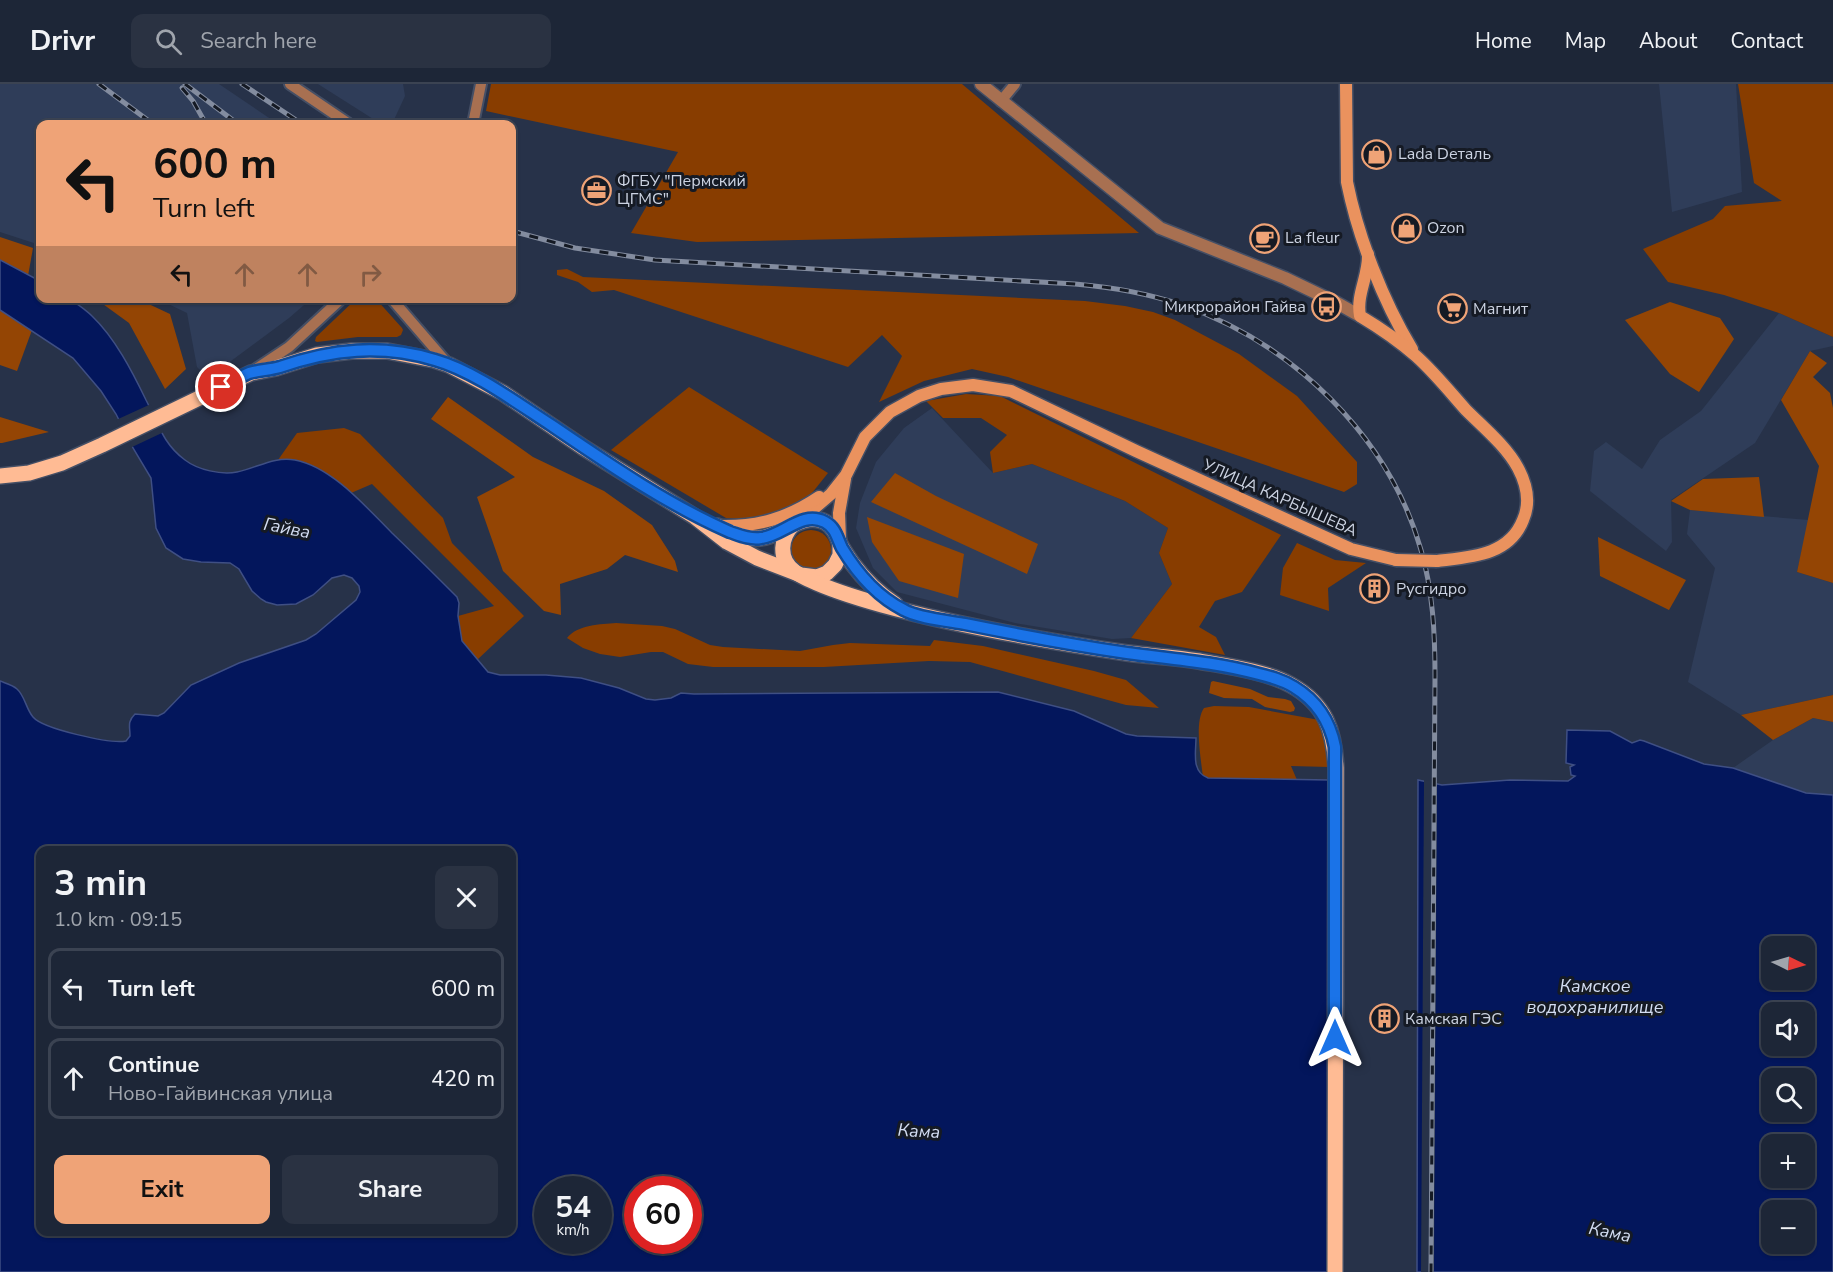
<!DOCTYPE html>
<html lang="en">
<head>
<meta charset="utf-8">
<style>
	:root { --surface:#1d2637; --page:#2a3242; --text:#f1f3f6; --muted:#a0a5ad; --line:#3b4352; --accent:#efa377 }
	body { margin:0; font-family:"Nunito Sans",sans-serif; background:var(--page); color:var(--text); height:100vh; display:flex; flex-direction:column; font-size:22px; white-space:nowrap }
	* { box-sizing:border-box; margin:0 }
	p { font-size:20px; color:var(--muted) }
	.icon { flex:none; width:33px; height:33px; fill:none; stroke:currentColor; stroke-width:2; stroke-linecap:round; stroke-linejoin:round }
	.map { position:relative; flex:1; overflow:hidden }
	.panel { position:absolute; left:36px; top:762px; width:480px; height:390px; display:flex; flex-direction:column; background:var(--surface); border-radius:12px; box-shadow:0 2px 4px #0004,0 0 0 2px var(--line) }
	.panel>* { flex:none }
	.hud { position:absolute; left:36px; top:36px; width:480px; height:183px; border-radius:12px; box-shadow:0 2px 4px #0004,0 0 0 2px var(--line); background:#efa377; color:#111; overflow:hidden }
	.needle { width:39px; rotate:95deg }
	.controls { position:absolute; left:1761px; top:852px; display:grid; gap:12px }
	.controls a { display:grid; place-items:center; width:54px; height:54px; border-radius:12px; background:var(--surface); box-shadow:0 2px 4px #0004,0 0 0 2px var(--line); font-size:30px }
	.speed { position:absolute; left:534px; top:1092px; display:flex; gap:12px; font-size:30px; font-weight:700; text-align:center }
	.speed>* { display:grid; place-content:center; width:78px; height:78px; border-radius:50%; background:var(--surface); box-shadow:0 2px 4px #0004,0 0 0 2px var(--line); line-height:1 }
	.speed small { font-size:15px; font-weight:400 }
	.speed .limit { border:9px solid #d22; background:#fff; color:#111 }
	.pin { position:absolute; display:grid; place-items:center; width:51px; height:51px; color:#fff; margin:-26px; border:3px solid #fff; border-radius:50%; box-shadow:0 2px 6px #0007 }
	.me { position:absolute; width:66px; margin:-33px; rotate:0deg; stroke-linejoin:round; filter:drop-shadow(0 0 4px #0008) }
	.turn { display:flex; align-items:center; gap:21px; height:126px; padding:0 18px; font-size:27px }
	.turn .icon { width:78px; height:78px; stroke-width:2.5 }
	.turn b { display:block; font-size:42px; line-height:51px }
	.lanes { display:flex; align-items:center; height:57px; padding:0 18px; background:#0003; justify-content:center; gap:30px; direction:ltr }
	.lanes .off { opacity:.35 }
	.round { display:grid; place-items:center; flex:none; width:63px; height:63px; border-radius:12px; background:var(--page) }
	.head { display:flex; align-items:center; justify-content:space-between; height:102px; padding:0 18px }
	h1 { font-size:36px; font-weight:700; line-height:45px }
	.cta { display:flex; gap:12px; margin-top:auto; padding:12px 18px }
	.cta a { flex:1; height:69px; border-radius:12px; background:var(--accent); color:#111; font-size:24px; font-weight:700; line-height:69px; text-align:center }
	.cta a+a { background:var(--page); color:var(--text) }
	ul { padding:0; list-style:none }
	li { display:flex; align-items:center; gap:18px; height:81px; margin:0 12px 9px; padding:0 6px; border:3px solid var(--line); border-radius:12px }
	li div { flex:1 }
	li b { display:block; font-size:22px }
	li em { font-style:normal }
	header { display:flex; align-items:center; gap:36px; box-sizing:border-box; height:84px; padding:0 30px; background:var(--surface); border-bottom:2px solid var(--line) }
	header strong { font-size:28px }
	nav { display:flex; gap:33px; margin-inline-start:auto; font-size:21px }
	.search { width:420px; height:54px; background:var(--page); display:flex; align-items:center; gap:15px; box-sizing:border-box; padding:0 21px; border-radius:12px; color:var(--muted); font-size:22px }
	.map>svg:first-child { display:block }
</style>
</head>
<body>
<header>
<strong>Drivr</strong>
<div class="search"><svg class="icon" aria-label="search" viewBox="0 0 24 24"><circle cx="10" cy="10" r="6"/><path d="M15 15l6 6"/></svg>Search here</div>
<nav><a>Home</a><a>Map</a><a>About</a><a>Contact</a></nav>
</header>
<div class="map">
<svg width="1833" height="1188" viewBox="0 0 1833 1188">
	<rect width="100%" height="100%" fill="#273249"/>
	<g fill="#2f3d59">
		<path d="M 0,0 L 219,0 L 278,40 L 40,40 L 40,161 L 0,148 Z"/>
		<path d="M 318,0 L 403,0 L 405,12 L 392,40 L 381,40 Z"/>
		<path d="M 1659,0 L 1736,0 L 1742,108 L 1672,128 Z"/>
		<path d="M 158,215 L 311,214 L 311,215 L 289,234 L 208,294 L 197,283 L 187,229 Z"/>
		<path d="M 1779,229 L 1833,253 L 1833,262 L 1810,267 L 1755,359 L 1671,416 L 1672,458 L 1666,467 L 1590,407 L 1594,367 L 1606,358 L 1642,385 L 1660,356 L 1701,327 Z"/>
		<path d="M 932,324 L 993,389 L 1032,380 L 1125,417 L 1168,444 L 1159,469 L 1172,500 L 1131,554 L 1112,555 L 1015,539 L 897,508 L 873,484 L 856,444 L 860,419 L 876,378 L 904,344 Z"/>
		<path d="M 1690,426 L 1809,436 L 1797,488 L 1833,499 L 1833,611 L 1741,631 L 1688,598 L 1715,484 L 1687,450 Z"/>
		<path d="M 1813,634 L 1833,638 L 1833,711 L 1806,709 L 1733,684 L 1773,656 Z"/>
	</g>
	<g fill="#883d00">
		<path d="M 491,0 L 962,0 L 1139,149 L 697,158 L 631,149 L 678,68 L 486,27 Z"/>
		<path d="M 1738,0 L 1833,0 L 1833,253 L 1779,229 L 1724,211 L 1668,198 L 1643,165 L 1713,135 L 1725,122 L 1782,117 L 1754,99 Z"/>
		<path d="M 567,185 L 583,193 L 1085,217 L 1125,222 L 1153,228 L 1175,236 L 1239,270 L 1297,312 L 1357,378 L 1357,400 L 1344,408 L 1008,293 L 972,285 L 924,297 L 879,318 L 902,272 L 882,251 L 848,283 L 614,206 L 592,208 L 578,198 L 557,191 L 557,186 Z"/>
		<path d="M 356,215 L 376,215 L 402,244 L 403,246 L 401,251 L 397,253 L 358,253 L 317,258 L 315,257 L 316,253 Z"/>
		<path d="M 689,303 L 828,389 L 808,414 L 785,428 L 757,436 L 726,434 L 611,366 Z"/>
		<path d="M 966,310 L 1000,312 L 1281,451 L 1242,508 L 1215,517 L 1199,543 L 1216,553 L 1225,571 L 1131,554 L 1172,500 L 1159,469 L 1168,444 L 1125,417 L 1032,380 L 993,389 L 990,368 L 1007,351 L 981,334 L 943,334 L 926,317 Z"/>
		<path d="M 344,344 L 360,350 L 443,434 L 452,459 L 524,532 L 477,576 L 462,557 L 458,532 L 494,522 L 372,400 L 351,409 L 328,391 L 293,376 L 278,376 L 297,349 Z"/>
		<circle cx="811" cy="466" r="20"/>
		<path d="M 1297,459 L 1335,476 L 1366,479 L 1328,504 L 1329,527 L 1280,511 L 1283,484 Z"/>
		<path d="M 616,539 L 662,542 L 675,545 L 710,561 L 723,563 L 800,567 L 833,561 L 850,559 L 930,562 L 934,556 L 983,562 L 1094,587 L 1126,596 L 1159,624 L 1126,621 L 970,578 L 929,577 L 824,583 L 713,583 L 688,580 L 663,568 L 651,568 L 620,573 L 600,570 L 583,564 L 567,554 C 577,541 601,540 616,539 Z"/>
		<path d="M 1214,622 L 1249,623 L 1319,636 L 1325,648 L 1329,683 L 1291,682 L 1297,696 L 1208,694 L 1203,693 C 1201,676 1194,638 1204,624 Z"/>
	</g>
	<g fill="#944504">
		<path d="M 0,153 L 33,164 L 28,192 L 0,176 Z"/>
		<path d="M 96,215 L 138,215 L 170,230 L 186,285 L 165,305 L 129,239 Z"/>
		<path d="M 1670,218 L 1720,234 L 1734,255 L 1699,308 L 1670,290 L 1625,236 Z"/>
		<path d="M 0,226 L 32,246 L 17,287 L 0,281 Z"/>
		<path d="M 1810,267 L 1827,279 L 1813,293 L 1830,309 L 1833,324 L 1833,499 L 1797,488 L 1819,382 L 1781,316 Z"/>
		<path d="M 448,313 L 533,373 L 604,407 L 652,441 L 675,477 L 678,488 L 625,471 L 607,485 L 560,500 L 561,531 L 544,527 L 503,487 L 477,413 L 515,393 L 431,335 Z"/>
		<path d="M 0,333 L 49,348 L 2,359 L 0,359 Z"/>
		<path d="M 895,389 L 936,412 L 1038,460 L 1027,490 L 871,418 Z"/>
		<path d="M 1759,393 L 1764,433 L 1690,426 L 1671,417 L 1703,395 Z"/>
		<path d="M 867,433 L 964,470 L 958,514 L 899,497 L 872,458 Z"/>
		<path d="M 1598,453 L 1686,496 L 1669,526 L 1600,492 Z"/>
		<path d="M 1213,597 L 1250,605 L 1268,613 L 1285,615 L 1291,617 L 1295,624 L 1294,627 L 1290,628 L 1265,623 L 1252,615 L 1224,614 L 1209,609 L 1211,598 Z"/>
		<path d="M 1833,611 L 1833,638 L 1813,634 L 1773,656 L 1741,631 Z"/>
	</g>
	<g fill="#03165c" stroke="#3f4f84" stroke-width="1.5" fill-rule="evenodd">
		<path d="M 0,176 L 40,197 L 40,214 L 70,215 C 77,220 85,225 92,232 C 115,254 132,287 146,316 C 158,339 163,360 185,376 C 198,386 221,391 237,388 C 257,384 274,372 295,376 C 332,383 366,423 392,449 C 414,470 436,492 457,513 L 459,519 L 458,532 L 462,557 L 488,588 L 500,591 L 546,591 L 581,594 L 619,604 L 646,615 L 655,616 L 671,614 L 681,609 L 694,610 L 998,608 L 1074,627 L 1126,650 L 1137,652 L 1196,654 C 1196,668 1191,688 1208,694 L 1329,696 L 1327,1188 L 0,1188 L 0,597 C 5,599 13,601 17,605 C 25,612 26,625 33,633 C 43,645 110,660 126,657 L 130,652 C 130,642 127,638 135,630 L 158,632 L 164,629 L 191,601 L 239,579 L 306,556 L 316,550 L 356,516 L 360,508 L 359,502 L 352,494 L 344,491 L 332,494 L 313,511 L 296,520 L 277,521 L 266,518 L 261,515 L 252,507 L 239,485 L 230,479 L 201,478 L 183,475 L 166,464 L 156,444 L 151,394 L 133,364 L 116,330 L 101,307 L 73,274 L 0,226 ZM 40,766 L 512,766 L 512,1148 L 40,1148 ZM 548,1106 L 598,1106 L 598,1156 L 548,1156 ZM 638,1106 L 688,1106 L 688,1156 L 638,1156 Z"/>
		<path d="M 1567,646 L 1610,647 L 1632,659 L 1640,656 L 1644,657 L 1704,680 L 1733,684 L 1806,709 L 1833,711 L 1833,1188 L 1417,1188 L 1418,696 L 1442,701 L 1510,696 L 1568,697 L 1575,692 L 1571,691 L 1570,683 L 1574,681 L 1566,679 ZM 1772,862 L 1804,862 L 1804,896 L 1772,896 ZM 1772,928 L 1804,928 L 1804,962 L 1772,962 ZM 1772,994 L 1804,994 L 1804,1028 L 1772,1028 ZM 1772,1060 L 1804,1060 L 1804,1094 L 1772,1094 ZM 1772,1126 L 1804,1126 L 1804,1160 L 1772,1160 Z"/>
	</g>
	<g fill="#273249">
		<path d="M 151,320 L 164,348 L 130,364 L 116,336 Z"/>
		<path d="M 1424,696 L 1437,697 L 1434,1188 L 1421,1188 Z"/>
	</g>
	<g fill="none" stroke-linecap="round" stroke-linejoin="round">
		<defs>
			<g id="minor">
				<path d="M 290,0 L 349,40"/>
				<path d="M 1001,17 L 1015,0"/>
				<path d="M 473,40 L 481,0"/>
				<path d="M 391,214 L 447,279"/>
				<path d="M 256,285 L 289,263 L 342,214"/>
			</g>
			<path id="tertiary" d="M 981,0 L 1160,144 L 1285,194 L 1337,219 L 1360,232"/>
			<g id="secondary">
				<path d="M 1346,0 L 1347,98 C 1358,153 1383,217 1412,265"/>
				<path d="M 1368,170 C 1369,192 1356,210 1360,232 C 1380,244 1399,257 1416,272 C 1434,288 1450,308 1466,326 C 1484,344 1506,362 1518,384 C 1527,401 1531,418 1523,436 C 1509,472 1470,473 1437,477"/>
				<path d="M 798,438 L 831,410 L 846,391 L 865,353 L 890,328 L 919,312 L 941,305 L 973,301 L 1011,307 L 1136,367 L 1351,465 L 1396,476"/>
				<path d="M 720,442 C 758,443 788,434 819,413"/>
				<path d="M 840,455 L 839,429 L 845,395"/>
			</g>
			<g id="primary">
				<path d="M 0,392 L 29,389 L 62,379 L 102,361 L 251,289 L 276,284 L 317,271 L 352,267 L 387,267 L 434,276 L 449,281 L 503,309 L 584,364 L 695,433 L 727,458 L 757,474 L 801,491 L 817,493 L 827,489 L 835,481 L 840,471 L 840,461"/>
				<path d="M 794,440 C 780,453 778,475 794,487 C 798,491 804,493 810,496 C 833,507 857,514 882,521 C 962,543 1045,557 1127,569 C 1151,572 1175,573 1199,577 C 1227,582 1266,587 1291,601 C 1326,620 1334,647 1336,684 L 1335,1188"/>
				<path d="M 717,442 C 730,448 745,456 760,454 C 783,452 802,427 825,438 C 834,443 837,451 840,460 C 843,466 848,473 852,479 C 864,495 878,509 895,520"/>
			</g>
		</defs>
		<use href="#minor" stroke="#454f65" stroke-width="14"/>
		<use href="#tertiary" stroke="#454f65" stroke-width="15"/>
		<use href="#secondary" stroke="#454f65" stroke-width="15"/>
		<use href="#primary" stroke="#454f65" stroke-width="18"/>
		<use href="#minor" stroke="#a87051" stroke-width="10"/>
		<use href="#tertiary" stroke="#a87051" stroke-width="12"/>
		<use href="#secondary" stroke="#ea925e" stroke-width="12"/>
		<use href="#primary" stroke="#ffbb94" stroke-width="15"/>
		<defs>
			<g id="rail">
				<path d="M 99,0 L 153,40"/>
				<path d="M 185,0 L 238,40"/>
				<path d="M 242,0 L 302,40"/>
				<path d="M 182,4 L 193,17 L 206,40"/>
				<path d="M 512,147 L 575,164 L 655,176 L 1075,200 C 1111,203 1147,209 1182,221 C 1292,259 1389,352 1421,466 C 1433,507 1435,550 1435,592 L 1431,1188"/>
			</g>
		</defs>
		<use href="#rail" stroke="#838c9f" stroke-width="5"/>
		<use href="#rail" stroke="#151a24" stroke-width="3" stroke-dasharray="9" stroke-linecap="butt"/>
		<defs>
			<path id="secondary-bridge" d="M 1396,476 L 1437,477"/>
		</defs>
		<use href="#secondary-bridge" stroke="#454f65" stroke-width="15" stroke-linecap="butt"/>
		<use href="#secondary-bridge" stroke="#ea925e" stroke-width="12"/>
	</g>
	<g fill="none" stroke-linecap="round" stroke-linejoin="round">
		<defs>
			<path id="route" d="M 221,303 C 230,299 240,293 249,289 C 259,286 270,286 280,283 C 332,265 381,260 435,276 C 474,287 517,319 551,341 C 607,379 668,421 730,448 C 739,451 750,456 761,454 C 783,452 802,426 825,438 C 836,444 837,454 842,464 C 857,489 878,513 904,526 C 918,534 949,537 965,540 C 1019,551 1073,561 1127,569 C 1172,575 1215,578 1259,590 C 1271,593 1283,596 1294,603 C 1317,617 1330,637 1335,663 L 1335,954"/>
		</defs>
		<use href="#route" stroke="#114b97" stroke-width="15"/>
		<use href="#route" stroke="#1a73e8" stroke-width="10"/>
	</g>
	<defs>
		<symbol id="shop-ring" viewBox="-11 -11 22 22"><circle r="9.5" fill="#151a24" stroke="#efa377" stroke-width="1.5"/><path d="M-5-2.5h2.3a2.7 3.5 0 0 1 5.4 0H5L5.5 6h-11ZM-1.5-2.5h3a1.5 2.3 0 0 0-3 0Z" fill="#efa377"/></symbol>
		<symbol id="office-ring" viewBox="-11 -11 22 22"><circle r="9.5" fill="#151a24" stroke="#efa377" stroke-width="1.5"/><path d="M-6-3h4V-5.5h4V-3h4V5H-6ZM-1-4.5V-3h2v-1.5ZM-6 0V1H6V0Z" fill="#efa377"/></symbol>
		<symbol id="cafe-ring" viewBox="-11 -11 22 22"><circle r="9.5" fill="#151a24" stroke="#efa377" stroke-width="1.5"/><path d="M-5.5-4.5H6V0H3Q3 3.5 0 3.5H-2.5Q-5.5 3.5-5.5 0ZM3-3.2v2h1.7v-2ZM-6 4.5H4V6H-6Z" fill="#efa377"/></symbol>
		<symbol id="bus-ring" viewBox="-11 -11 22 22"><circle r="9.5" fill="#151a24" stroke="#efa377" stroke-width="1.5"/><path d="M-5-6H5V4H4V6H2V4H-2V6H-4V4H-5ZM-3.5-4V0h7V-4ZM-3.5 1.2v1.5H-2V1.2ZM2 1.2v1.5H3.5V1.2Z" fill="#efa377"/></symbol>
		<symbol id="supermarket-ring" viewBox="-11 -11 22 22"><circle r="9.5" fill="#151a24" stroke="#efa377" stroke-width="1.5"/><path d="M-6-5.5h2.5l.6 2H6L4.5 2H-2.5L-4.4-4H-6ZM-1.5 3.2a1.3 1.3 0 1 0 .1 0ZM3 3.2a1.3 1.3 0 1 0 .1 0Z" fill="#efa377"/></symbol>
		<symbol id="building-ring" viewBox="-11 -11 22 22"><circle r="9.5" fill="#151a24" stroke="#efa377" stroke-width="1.5"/><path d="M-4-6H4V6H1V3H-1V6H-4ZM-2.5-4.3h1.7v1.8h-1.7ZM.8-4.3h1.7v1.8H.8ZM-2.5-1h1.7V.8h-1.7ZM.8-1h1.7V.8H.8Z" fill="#efa377"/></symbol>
	</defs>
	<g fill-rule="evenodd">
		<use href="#shop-ring" x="1360" y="54" width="33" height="33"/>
		<use href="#office-ring" x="580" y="90" width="33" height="33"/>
		<use href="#shop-ring" x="1390" y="128" width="33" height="33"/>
		<use href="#cafe-ring" x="1248" y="138" width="33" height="33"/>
		<use href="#bus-ring" x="1310" y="206" width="33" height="33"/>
		<use href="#supermarket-ring" x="1436" y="208" width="33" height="33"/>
		<use href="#building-ring" x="1358" y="488" width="33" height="33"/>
		<use href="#building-ring" x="1368" y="918" width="33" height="33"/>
	</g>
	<g text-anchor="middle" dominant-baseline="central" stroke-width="6" stroke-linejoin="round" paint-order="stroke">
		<g font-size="16" fill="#ccd3e2" stroke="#151a24" text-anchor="start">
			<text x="1398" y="70">Lada Dеталь</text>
			<text x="617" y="97">ФГБУ "Пермский<tspan x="617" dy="18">ЦГМС"</tspan></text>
			<text x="1427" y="144">Ozon</text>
			<text x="1285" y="154">La fleur</text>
			<text x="1306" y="223" text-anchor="end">Микрорайон Гайва</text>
			<text x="1473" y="225">Магнит</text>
			<text x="1396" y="505">Русгидро</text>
			<text x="1405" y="935">Камская ГЭС</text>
		</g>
		<g font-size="16" fill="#ccd3e2" stroke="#151a24">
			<text transform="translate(1280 414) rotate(24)">УЛИЦА КАРБЫШЕВА</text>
		</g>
		<g font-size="18" font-style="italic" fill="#d3ddf2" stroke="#151a24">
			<text transform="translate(287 444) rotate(11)">Гайва</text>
			<text x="1595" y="902">Камское<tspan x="1595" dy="21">водохранилище</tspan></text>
			<text transform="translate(919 1047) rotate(3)">Кама</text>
			<text transform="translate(1610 1148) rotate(12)">Кама</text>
		</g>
	</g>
</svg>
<div class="controls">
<a><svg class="needle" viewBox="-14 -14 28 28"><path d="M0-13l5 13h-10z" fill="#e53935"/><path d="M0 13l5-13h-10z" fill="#a0a5ad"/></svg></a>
<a><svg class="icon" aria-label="sound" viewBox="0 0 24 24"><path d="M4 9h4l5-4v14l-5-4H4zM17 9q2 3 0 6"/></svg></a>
<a><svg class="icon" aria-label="search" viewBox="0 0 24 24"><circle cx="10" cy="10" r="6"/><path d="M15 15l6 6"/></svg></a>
<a>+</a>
<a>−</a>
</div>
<div class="speed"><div>54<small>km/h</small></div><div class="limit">60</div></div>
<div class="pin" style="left:221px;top:303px;background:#d93025"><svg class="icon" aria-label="arrive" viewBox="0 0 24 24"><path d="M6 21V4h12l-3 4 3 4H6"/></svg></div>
<svg class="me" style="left:1335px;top:954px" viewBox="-20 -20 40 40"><path d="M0-17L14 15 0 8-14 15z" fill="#1a73e8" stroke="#fff" stroke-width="4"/></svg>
<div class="hud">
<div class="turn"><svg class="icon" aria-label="left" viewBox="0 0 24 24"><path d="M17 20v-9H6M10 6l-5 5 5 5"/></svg><div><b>600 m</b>Turn left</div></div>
<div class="lanes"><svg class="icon" aria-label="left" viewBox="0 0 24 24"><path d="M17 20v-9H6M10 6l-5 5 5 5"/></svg><svg class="icon off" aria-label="ahead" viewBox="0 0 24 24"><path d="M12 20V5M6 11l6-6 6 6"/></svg><svg class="icon off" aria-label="ahead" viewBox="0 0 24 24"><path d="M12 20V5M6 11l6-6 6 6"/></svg><svg class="icon off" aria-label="right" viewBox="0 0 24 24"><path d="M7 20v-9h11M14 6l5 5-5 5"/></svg></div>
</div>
<section class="panel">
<div class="head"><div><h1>3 min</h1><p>1.0 km · 09:15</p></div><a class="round"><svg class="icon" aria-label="close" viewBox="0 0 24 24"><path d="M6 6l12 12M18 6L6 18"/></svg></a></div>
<ul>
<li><svg class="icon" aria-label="left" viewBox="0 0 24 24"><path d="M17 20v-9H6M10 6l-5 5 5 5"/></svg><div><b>Turn left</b></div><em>600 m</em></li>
<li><svg class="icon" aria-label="ahead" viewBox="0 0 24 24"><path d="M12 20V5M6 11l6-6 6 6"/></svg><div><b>Continue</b><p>Ново-Гайвинская улица</p></div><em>420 m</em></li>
</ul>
<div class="cta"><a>Exit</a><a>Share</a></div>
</section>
</div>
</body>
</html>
